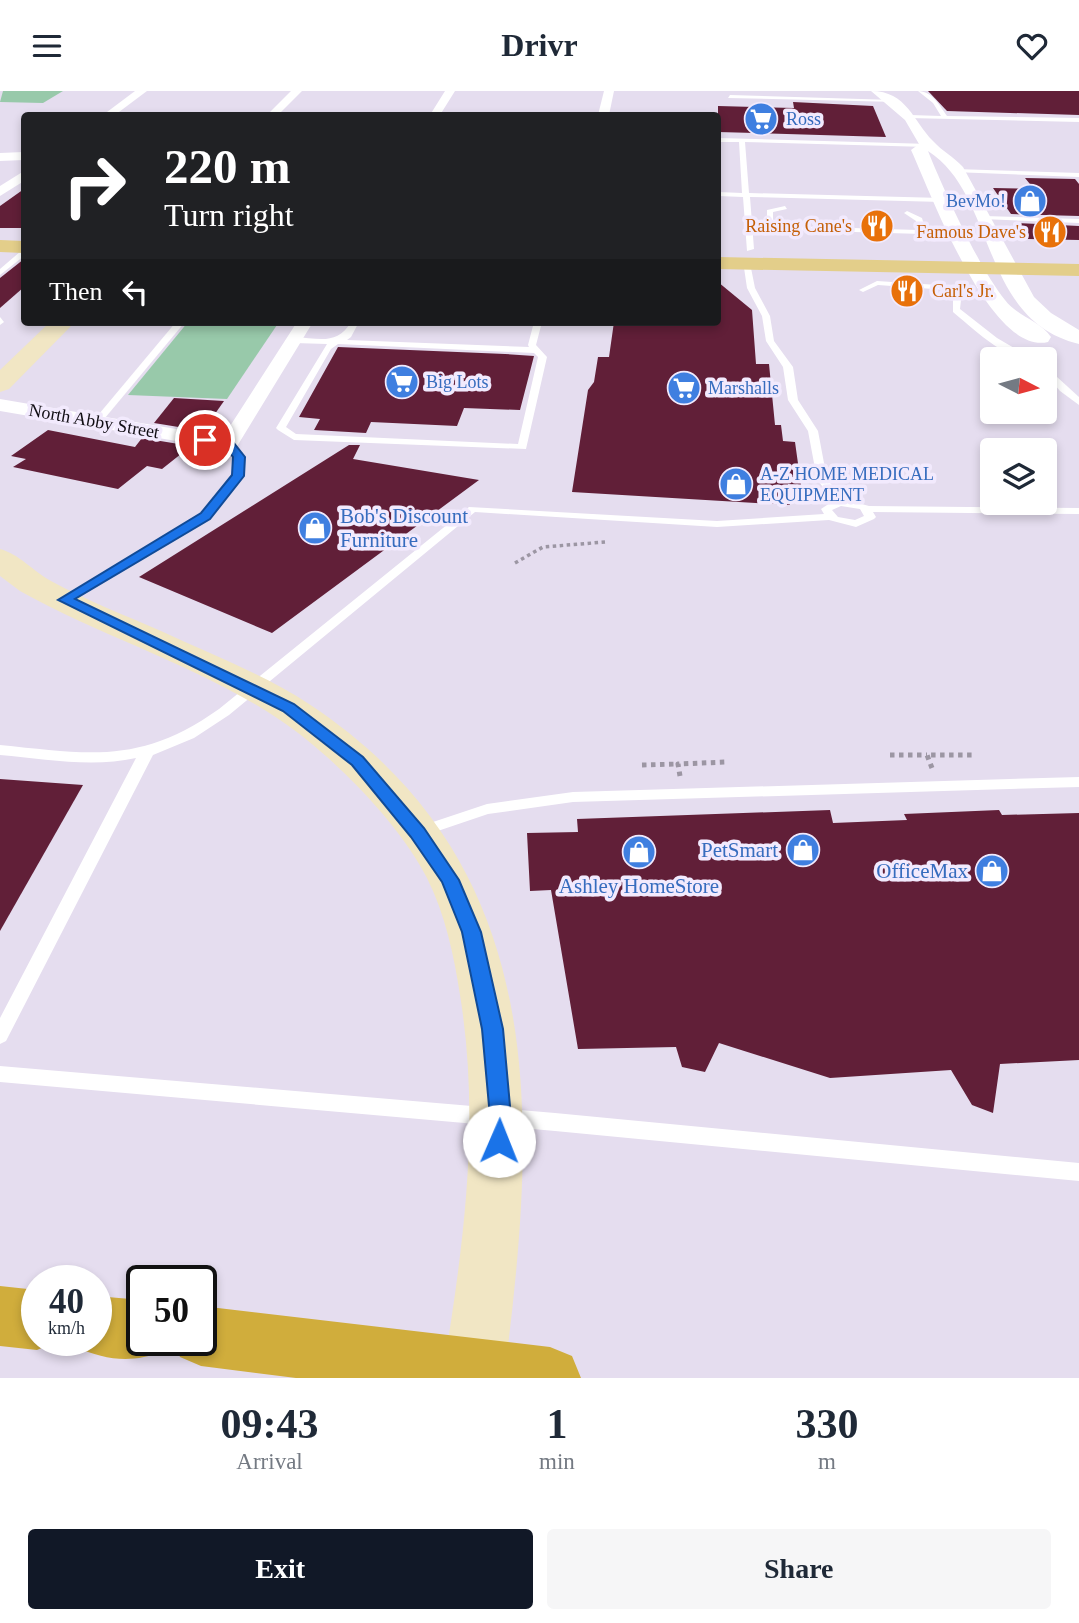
<!DOCTYPE html>
<html lang="en">
<head>
<meta charset="utf-8">
<style>
	:root { --surface:#fff; --page:#f6f6f7; --text:#1f2937; --muted:#747a83; --accent:#111827 }
	body { margin:0; font-family:"Times New Roman",serif; background:var(--page); color:var(--text); height:100vh; display:flex; flex-direction:column; font-size:26px; white-space:nowrap }
	* { box-sizing:border-box; margin:0 }
	p { font-size:23px; color:var(--muted) }
	.icon { flex:none; width:38px; height:38px; fill:none; stroke:currentColor; stroke-width:2; stroke-linecap:round; stroke-linejoin:round }
	.map { position:relative; height:1287px; overflow:hidden }
	.details { display:flex; flex-direction:column; background:var(--surface); flex:1 }
	.details>* { flex:none }
	.hud { position:absolute; left:21px; top:21px; width:700px; height:214px; border-radius:7px; box-shadow:0 4px 10px #0003; background:#202124; color:#fff; overflow:hidden }
	.needle { width:46px; rotate:96deg }
	.controls { position:absolute; left:980px; top:256px; display:grid; gap:14px }
	.controls a { display:grid; place-items:center; width:77px; height:77px; border-radius:7px; background:var(--surface); box-shadow:0 4px 10px #0003; font-size:35px }
	.speed { position:absolute; left:21px; top:1174px; display:flex; gap:14px; font-size:35px; font-weight:700; text-align:center }
	.speed>* { display:grid; place-content:center; width:91px; height:91px; border-radius:50%; background:var(--surface); box-shadow:0 4px 10px #0003; line-height:1 }
	.speed small { font-size:18px; font-weight:400 }
	.speed .limit { border:4px solid #111; border-radius:10px; background:#fff; color:#111 }
	.pin { position:absolute; display:grid; place-items:center; width:60px; height:60px; color:#fff; margin:-30px; border:4px solid #fff; border-radius:50%; box-shadow:0 2px 7px #0007 }
	.me { position:absolute; width:77px; margin:-38px; rotate:1deg; stroke-linejoin:round; filter:drop-shadow(0 0 5px #0008) }
	.turn { display:flex; align-items:center; gap:24px; height:147px; padding:0 28px; font-size:32px }
	.turn .icon { width:91px; height:91px; stroke-width:2.5 }
	.turn b { display:block; font-size:49px; line-height:60px }
	.then { display:flex; align-items:center; height:66px; padding:0 28px; background:#0003; gap:14px; font-size:26px }
	.eta { display:flex; justify-content:space-evenly; align-items:center; height:119px; text-align:center }
	.eta b { font-size:42px; font-weight:600; line-height:49px }
	.button { display:flex; gap:14px; margin-top:auto; padding:14px 28px }
	.button a { flex:1; height:80px; border-radius:7px; background:var(--accent); color:#fff; font-size:28px; font-weight:600; line-height:80px; text-align:center }
	.button a+a { background:var(--page); color:var(--text) }
	header { display:flex; justify-content:space-between; align-items:center; height:91px; padding:0 28px; background:var(--surface); font-size:32px; font-weight:600 }
	.map>svg:first-child { display:block }
</style>
</head>
<body>
<header><svg class="icon" aria-label="menu" viewBox="0 0 24 24"><path d="M4 6h16M4 12h16M4 18h16"/></svg>Drivr<svg class="icon" aria-label="heart" viewBox="0 0 24 24"><path d="M12 20l-8-8c-3-5 5-10 8-4 3-6 11-1 8 4z"/></svg></header>
<div class="map">
<svg width="1079" height="1287" viewBox="0 0 1079 1287">
	<rect width="100%" height="100%" fill="#e5ddef"/>
	<g fill="#98c9aa">
		<path d="M 3,0 L 63,0 L 43,12 L 0,11 Z"/>
		<path d="M 188,231 L 279,231 L 227,308 L 128,304 Z"/>
	</g>
	<g fill="#611f38">
		<path d="M 928,0 L 1079,0 L 1079,24 L 947,20 Z"/>
		<path d="M 793,11 L 873,15 L 886,46 L 718,41 L 718,15 L 794,17 Z"/>
		<path d="M 1025,87 L 1075,88 L 1079,93 L 1079,125 L 1011,123 L 993,97 L 1034,98 Z"/>
		<path d="M 24,98 L 24,137 L 0,137 L 0,115 Z"/>
		<path d="M 1017,132 L 1079,135 L 1079,149 L 1028,148 Z"/>
		<path d="M 24,168 L 24,196 L 0,217 L 0,187 Z"/>
		<path d="M 718,191 L 752,219 L 756,273 L 769,273 L 775,334 L 781,334 L 783,350 L 795,351 L 801,394 L 788,393 L 790,414 L 572,401 L 588,299 L 594,291 L 598,266 L 609,266 L 614,231 L 718,231 Z"/>
		<path d="M 338,256 L 505,263 L 534,265 L 520,319 L 464,317 L 457,335 L 371,331 L 366,342 L 314,339 L 320,328 L 299,326 Z"/>
		<path d="M 174,307 L 224,310 L 203,340 L 154,332 Z"/>
		<path d="M 48,339 L 135,356 L 142,347 L 191,355 L 162,378 L 147,375 L 118,398 L 13,376 L 26,368 L 11,365 Z"/>
		<path d="M 349,354 L 360,354 L 353,368 L 479,389 L 272,542 L 139,486 Z"/>
		<path d="M 0,688 L 83,694 L 0,840 Z"/>
		<path d="M 830,719 L 833,732 L 907,729 L 904,723 L 999,719 L 1002,724 L 1079,722 L 1079,969 L 1000,973 L 993,1022 L 972,1014 L 951,979 L 830,987 L 719,952 L 705,981 L 682,976 L 676,956 L 578,958 L 551,799 L 530,800 L 527,742 L 578,741 L 577,728 Z"/>
	</g>
	<g fill="none" stroke-linecap="round" stroke-linejoin="round">
		<path stroke="#9c96a3" stroke-width="3.5" stroke-dasharray="3.5 3.5" stroke-linecap="butt" d="M 515,472 L 543,456 L 605,451"/>
		<g stroke="#9c96a3" stroke-width="5" stroke-dasharray="4.5 4.5" stroke-linecap="butt">
			<path d="M 890,664 L 927,664"/>
			<path d="M 642,674 L 678,673"/>
			<path d="M 932,677 L 927,664 L 974,664"/>
			<path d="M 680,685 L 678,673 L 727,671"/>
		</g>
		<g fill="#fff" fill-rule="evenodd">
			<path d="M 918,0 C 932,0 940,15 947,25 L 1079,27 L 1079,31 L 908,27 L 910,24 L 941,25 L 933,12 Z"/>
			<path d="M 730,4 L 894,9 L 897,11 L 728,7 Z"/>
			<path d="M 193,21 L 195,24 L 190,24 L 191,22 Z"/>
			<path d="M 718,47 L 930,53 L 928,56 L 745,51 L 749,102 L 942,107 L 945,109 L 942,111 L 750,106 L 754,158 L 747,160 L 743,106 L 718,105 L 718,101 L 742,102 L 739,51 L 718,51 Z"/>
			<path d="M 955,78 L 1079,82 L 1079,86 L 953,81 Z"/>
			<path d="M 785,115 L 787,118 L 773,121 L 773,130 L 788,135 L 918,139 L 916,130 L 904,122 L 907,120 L 922,127 L 926,141 L 922,143 L 787,139 L 767,133 L 767,119 Z"/>
			<path d="M 984,125 L 1079,128 L 1079,132 L 982,128 Z"/>
			<path d="M 21,160 L 24,160 L 24,165 L 0,184 L 0,178 Z"/>
			<path d="M 743,170 L 750,172 L 755,197 L 770,225 L 774,250 L 793,276 L 798,309 L 818,340 L 827,388 L 843,408 L 869,415 L 1079,417 L 1079,423 L 873,421 L 876,426 L 874,428 L 856,436 L 829,429 L 717,436 L 475,421 L 229,624 L 194,647 L 153,664 L 6,950 L 0,953 L 0,927 L 136,667 C 92,677 45,668 0,664 L 0,654 C 90,663 140,674 219,618 L 469,416 L 717,430 L 824,423 L 821,418 L 833,410 L 817,388 L 808,340 L 788,309 L 783,276 L 766,250 L 762,225 L 747,197 ZM 841,415 L 860,418 L 864,425 L 855,429 L 838,426 L 832,419 Z"/>
			<path d="M 877,190 L 953,195 L 961,209 L 960,218 L 997,247 L 1033,268 C 1003,268 975,239 953,221 L 953,209 L 947,199 L 878,194 L 863,201 L 859,199 Z"/>
			<path d="M 0,226 L 4,231 L 0,234 Z"/>
			<path d="M 176,231 L 185,231 L 100,333 L 94,333 L 94,329 Z"/>
			<path d="M 351,231 L 359,231 L 351,246 L 347,249 L 529,256 L 528,254 L 534,231 L 542,231 L 536,254 L 547,266 L 526,358 L 294,349 L 278,339 L 276,337 L 327,253 L 294,252 L 290,249 L 294,246 C 318,247 337,255 351,231 ZM 338,253 L 534,262 L 538,266 L 518,353 L 296,343 L 286,336 L 331,258 Z"/>
			<path d="M 1045,275 L 1079,306 L 1079,314 L 1060,300 L 1045,283 Z"/>
			<path d="M 229,350 L 233,351 L 244,366 L 243,385 L 210,427 L 69,512 L 61,512 L 59,509 L 61,506 L 202,423 L 233,385 L 234,366 L 224,353 Z"/>
			<path d="M 1079,686 L 1079,696 L 573,711 L 488,723 L 420,746 L 415,745 L 412,741 L 415,737 L 487,713 L 573,701 Z"/>
			<path d="M 0,975 L 555,1022 L 1079,1072 L 1079,1090 L 555,1040 L 0,991 Z"/>
		</g>
		<g fill="#fff" fill-rule="evenodd">
			<path d="M 135,0 L 147,0 L 115,24 L 103,24 Z"/>
			<path d="M 291,0 L 302,0 L 278,24 L 267,24 Z"/>
			<path d="M 445,0 L 455,0 L 440,24 L 430,24 Z"/>
			<path d="M 604,0 L 614,0 L 609,24 L 598,24 Z"/>
			<path d="M 24,61 L 24,69 L 0,70 L 0,62 Z"/>
			<path d="M 24,80 L 24,90 L 0,105 L 0,95 Z"/>
			<path d="M 297,231 L 313,231 L 236,357 L 229,359 L 0,320 L 0,308 L 223,346 Z"/>
		</g>
		<path fill="#fff" fill-rule="evenodd" d="M 871,0 C 907,0 913,30 933,50 C 942,60 954,66 963,76 L 1034,206 L 1051,222 L 1079,239 L 1079,253 C 979,229 997,104 928,60 C 945,102 978,175 1005,209 C 1017,225 1040,230 1051,246 L 1048,251 C 990,265 930,100 911,59 L 919,53 L 905,29 Z"/>
		<g fill="#f1e6c4" fill-rule="evenodd">
			<path d="M 50,231 L 75,231 L 9,298 L 0,301 L 0,279 Z"/>
			<path d="M 0,458 C 19,463 33,480 51,490 C 86,509 124,524 161,540 C 210,563 263,583 309,613 C 554,775 537,1029 504,1287 L 442,1287 C 463,1159 481,1033 460,904 C 454,864 445,823 427,787 C 399,732 331,663 280,629 C 200,575 104,547 20,500 L 0,485 Z"/>
		</g>
		<g fill="#e3ce8a" fill-rule="evenodd">
			<path d="M 0,149 L 24,150 L 24,162 L 0,161 Z"/>
			<path d="M 718,166 L 1079,173 L 1079,185 L 718,178 Z"/>
		</g>
		<g fill="#d0ad3c" fill-rule="evenodd">
			<path d="M 0,1195 L 37,1199 L 37,1250 L 58,1250 L 37,1259 L 0,1255 Z"/>
			<path d="M 96,1205 L 142,1209 L 142,1250 L 168,1250 L 163,1260 C 132,1273 106,1269 75,1256 L 72,1250 L 96,1250 Z"/>
			<path d="M 201,1215 L 550,1256 L 572,1265 L 581,1287 L 296,1287 L 201,1275 L 180,1266 L 172,1250 L 201,1250 Z"/>
		</g>
	</g>
	<path fill="#1a73e8" stroke="#114b97" stroke-width="2" d="M 205,346 L 233,351 L 245,366 L 244,385 L 210,428 L 75,508 L 294,613 L 363,666 L 424,737 L 459,789 L 481,841 L 503,938 L 511,1026 L 507,1057 L 499,1060 L 491,1057 L 488,1050 L 490,1026 L 482,938 L 462,841 L 442,791 L 411,746 L 352,674 L 283,620 L 58,509 L 201,422 L 232,384 L 233,366 L 225,356 L 201,352 L 201,347 Z"/>
	<defs>
		<symbol id="supermarket-disc" viewBox="-11 -11 22 22"><circle r="9.5" fill="#3f7fe0" stroke="#f2eafd"/><path d="M-6-5.5h2.5l.6 2H6L4.5 2H-2.5L-4.4-4H-6ZM-1.5 3.2a1.3 1.3 0 1 0 .1 0ZM3 3.2a1.3 1.3 0 1 0 .1 0Z" fill="#fff"/></symbol>
		<symbol id="shop-disc" viewBox="-11 -11 22 22"><circle r="9.5" fill="#3f7fe0" stroke="#f2eafd"/><path d="M-5-2.5h2.3a2.7 3.5 0 0 1 5.4 0H5L5.5 6h-11ZM-1.5-2.5h3a1.5 2.3 0 0 0-3 0Z" fill="#fff"/></symbol>
		<symbol id="restaurant-disc" viewBox="-11 -11 22 22"><circle r="9.5" fill="#e8710a" stroke="#f2eafd"/><path d="M-5-6h1v4h1v-4h1v4h1v-4h1v5L-1.5 .5V6h-2V.5L-5-1ZM5-6V6H3V1.5H1.5Q1.5-4 5-6Z" fill="#fff"/></symbol>
	</defs>
	<g fill-rule="evenodd">
		<use href="#supermarket-disc" x="742" y="9" width="38" height="38"/>
		<use href="#shop-disc" x="1011" y="91" width="38" height="38"/>
		<use href="#restaurant-disc" x="858" y="116" width="38" height="38"/>
		<use href="#restaurant-disc" x="1031" y="122" width="38" height="38"/>
		<use href="#restaurant-disc" x="888" y="181" width="38" height="38"/>
		<use href="#supermarket-disc" x="383" y="272" width="38" height="38"/>
		<use href="#supermarket-disc" x="665" y="278" width="38" height="38"/>
		<use href="#shop-disc" x="717" y="374" width="38" height="38"/>
		<use href="#shop-disc" x="296" y="418" width="38" height="38"/>
		<use href="#shop-disc" x="784" y="740" width="38" height="38"/>
		<use href="#shop-disc" x="620" y="742" width="38" height="38"/>
		<use href="#shop-disc" x="973" y="761" width="38" height="38"/>
	</g>
	<g text-anchor="middle" dominant-baseline="central" stroke-width="7" stroke-linejoin="round" paint-order="stroke">
		<g font-size="18" fill="#366cbe" stroke="#f2eafd" text-anchor="start">
			<text x="786" y="28">Ross</text>
			<text x="1006" y="110" text-anchor="end">BevMo!</text>
			<text x="426" y="291">Big Lots</text>
			<text x="708" y="297">Marshalls</text>
			<text x="760" y="383">A-Z HOME MEDICAL<tspan x="760" dy="21">EQUIPMENT</tspan></text>
		</g>
		<g font-size="18" fill="#c56008" stroke="#f2eafd" text-anchor="end">
			<text x="852" y="135">Raising Cane's</text>
			<text x="1026" y="141">Famous Dave's</text>
			<text x="932" y="200" text-anchor="start">Carl's Jr.</text>
		</g>
		<g font-size="18" fill="#110e14" stroke="#f2eafd">
			<text transform="translate(94 330) rotate(10)">North Abby Street</text>
		</g>
		<g font-size="21" fill="#366cbe" stroke="#f2eafd" text-anchor="end">
			<text x="340" y="425" text-anchor="start">Bob's Discount<tspan x="340" dy="24">Furniture</tspan></text>
			<text x="778" y="759">PetSmart</text>
			<text x="968" y="780">OfficeMax</text>
			<text x="639" y="795" text-anchor="middle">Ashley HomeStore</text>
		</g>
	</g>
</svg>
<div class="controls">
<a><svg class="needle" viewBox="-14 -14 28 28"><path d="M0-13l5 13h-10z" fill="#e53935"/><path d="M0 13l5-13h-10z" fill="#747a83"/></svg></a>
<a><svg class="icon" aria-label="layers" viewBox="0 0 24 24"><path d="M12 4l9 5-9 5-9-5zM3 14l9 5 9-5"/></svg></a>
</div>
<div class="speed"><div>40<small>km/h</small></div><div class="limit">50</div></div>
<div class="pin" style="left:205px;top:349px;background:#d93025"><svg class="icon" aria-label="arrive" viewBox="0 0 24 24"><path d="M6 21V4h12l-3 4 3 4H6"/></svg></div>
<svg class="me" style="left:499px;top:1050px" viewBox="-20 -20 40 40"><circle r="19" fill="#fff"/><path d="M0-13L10 11 0 6-10 11z" fill="#1a73e8"/></svg>
<div class="hud">
<div class="turn"><svg class="icon" aria-label="right" viewBox="0 0 24 24"><path d="M7 20v-9h11M14 6l5 5-5 5"/></svg><div><b>220 m</b>Turn right</div></div>
<div class="then">Then<svg class="icon" aria-label="left" viewBox="0 0 24 24"><path d="M17 20v-9H6M10 6l-5 5 5 5"/></svg></div>
</div>
</div>
<section class="details">
<div class="eta">
<div><b>09:43</b><p>Arrival</p></div>
<div><b>1</b><p>min</p></div>
<div><b>330</b><p>m</p></div>
</div>
<div class="button"><a>Exit</a><a>Share</a></div>
</section>
</body>
</html>
